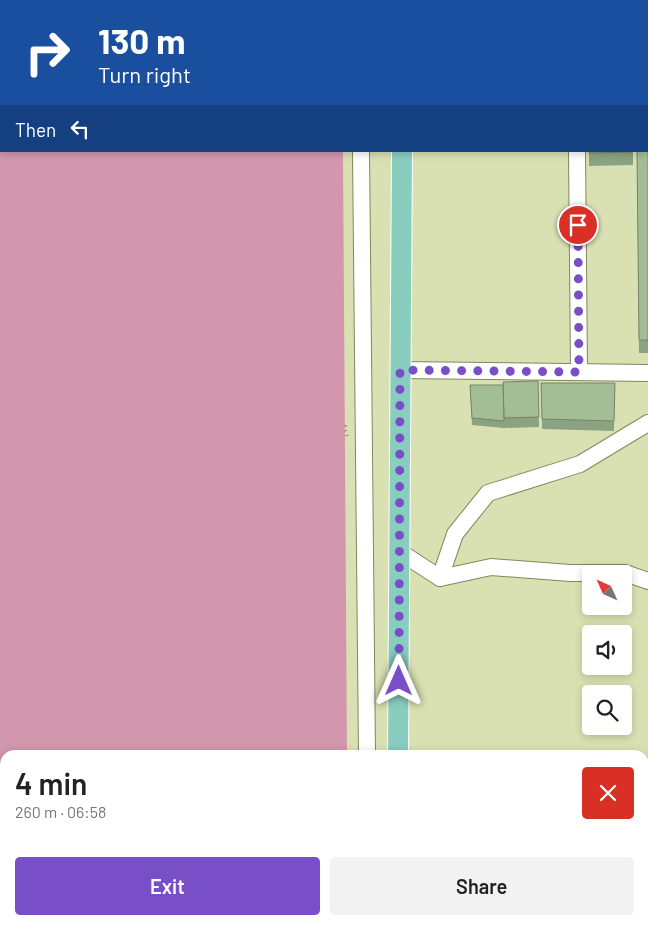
<!DOCTYPE html>
<html lang="en">
<head>
<meta charset="utf-8">
<style>
	:root { --surface:#fff; --page:#f2f2f2; --text:#222; --muted:#767676; --accent:#794fc7 }
	body { margin:0; font-family:Barlow,sans-serif; background:var(--page); color:var(--text); height:100vh; display:flex; flex-direction:column; font-size:19px; white-space:nowrap }
	* { box-sizing:border-box; margin:0 }
	p { font-size:16px; color:var(--muted) }
	.icon { flex:none; width:28px; height:28px; fill:none; stroke:currentColor; stroke-width:2; stroke-linecap:round; stroke-linejoin:round }
	.map { position:relative; flex:1; overflow:hidden }
	.panel { position:absolute; left:0px; top:750px; width:649px; height:175px; display:flex; flex-direction:column; background:var(--surface); border-radius:15px 15px 0 0; box-shadow:0 2px 8px #0003 }
	.panel>* { flex:none }
	.banner { position:absolute; left:0px; top:0px; width:649px; height:152px; box-shadow:0 2px 8px #0003; background:#1a4fa0; color:#fff; overflow:hidden }
	.needle { width:32px; rotate:315deg }
	.tools { position:absolute; left:582px; top:565px; display:grid; gap:10px }
	.tools a { display:grid; place-items:center; width:50px; height:50px; border-radius:5px; background:var(--surface); box-shadow:0 2px 8px #0003; font-size:25px }
	.pin { position:absolute; display:grid; place-items:center; width:42px; height:42px; color:#fff; margin:-21px; border:2px solid #fff; border-radius:50%; box-shadow:0 1px 5px #0007 }
	.me { position:absolute; width:55px; margin:-28px; rotate:0deg; stroke-linejoin:round; filter:drop-shadow(0 0 4px #0008) }
	.turn { display:flex; align-items:center; gap:18px; height:105px; padding:0 15px; font-size:22px }
	.turn .icon { width:65px; height:65px; stroke-width:2.5 }
	.turn b { display:block; font-size:35px; line-height:42px }
	.then { display:flex; align-items:center; height:48px; padding:0 15px; background:#0003; gap:10px; font-size:19px }
	.round { display:grid; place-items:center; flex:none; width:52px; height:52px; border-radius:5px; background:var(--page) }
	.head { display:flex; align-items:center; justify-content:space-between; height:85px; padding:0 15px }
	h1 { font-size:30px; font-weight:600; line-height:38px }
	.cta { display:flex; gap:10px; margin-top:auto; padding:10px 15px }
	.cta a { flex:1; height:58px; border-radius:5px; background:var(--accent); color:#fff; font-size:20px; font-weight:600; line-height:58px; text-align:center }
	.cta a+a { background:var(--page); color:var(--text) }
	.map>svg:first-child { display:block }
</style>
</head>
<body>
<div class="map">
<svg width="648" height="925" viewBox="0 0 648 925">
	<rect width="100%" height="100%" fill="#d9e1b2"/>
	<path fill="#d297ac" d="M 0,0 L 343,0 L 1,1 L 1,151 L 343,151 L 347,755 L 5,755 L 5,920 L 348,920 L 348,925 L 0,925 Z"/>
	<g fill="none" stroke-linecap="round" stroke-linejoin="round">
		<defs>
			<g id="minor">
				<path d="M 360,0 L 360,1"/>
				<path d="M 433,0 L 433,1"/>
				<path d="M 576,0 L 576,1"/>
				<path d="M 361,151 L 367,755"/>
				<path d="M 577,151 L 579,372"/>
				<path d="M 400,370 L 648,373"/>
				<path d="M 400,552 L 440,578 L 491,567 L 570,573 L 625,573 L 648,581"/>
				<path d="M 440,578 L 455,534 L 488,493 L 580,464 L 648,423"/>
				<path d="M 0,850 L 5,851"/>
				<path d="M 368,920 L 368,925"/>
				<path d="M 43,925 L 43,920"/>
			</g>
			<g id="major">
				<path d="M 403,1 L 403,0"/>
				<path d="M 398,755 L 402,151"/>
				<path d="M 401,920 L 402,925"/>
			</g>
		</defs>
		<use href="#minor" stroke="#81885c" stroke-width="18"/>
		<use href="#major" stroke="#fff" stroke-width="22"/>
		<g stroke="#838968" stroke-width="3" stroke-dasharray="1 4" stroke-linecap="butt">
			<path d="M 0,28 L 1,28"/>
			<path d="M 347,436 L 345,427 L 347,423"/>
		</g>
		<use href="#minor" stroke="#fff" stroke-width="16"/>
		<use href="#major" stroke="#89cdbe" stroke-width="20"/>
	</g>
	<g fill="#8ca381">
		<path d="M 648,113 L 648,353 L 639,353 L 637,151 Z"/>
		<path d="M 589,151 L 633,151 L 633,165 L 589,166 Z"/>
		<path d="M 538,381 L 539,427 L 504,428 L 472,425 L 470,385 L 503,385 Z"/>
		<path d="M 541,383 L 615,383 L 614,431 L 542,429 Z"/>
		<path d="M 648,917 L 648,925 L 644,925 L 644,920 Z"/>
	</g>
	<path fill="#728569" d="M 648,850 L 648,860 L 644,864 L 644,854 Z"/>
	<g fill="#a3be96" stroke="#728569">
		<path d="M 586,0 L 648,0 L 648,37 L 648,1 L 586,1 Z"/>
		<path d="M 648,113 L 648,340 L 639,340 L 637,151 L 648,151 Z"/>
		<path d="M 589,151 L 633,151 L 633,152 L 589,153 Z"/>
		<path d="M 538,381 L 539,417 L 504,418 L 503,382 Z"/>
		<path d="M 541,383 L 615,383 L 614,421 L 542,419 Z"/>
		<path d="M 470,385 L 503,385 L 504,421 L 472,418 Z"/>
		<path d="M 648,817 L 648,850 L 644,854 L 644,821 Z"/>
		<path d="M 648,917 L 648,924 L 644,920 Z"/>
		<path d="M 548,920 L 574,920 L 579,925 L 545,925 L 544,924 Z"/>
	</g>
	<g fill="none" stroke-linecap="round" stroke-linejoin="round">
		<path stroke="#794fc7" stroke-width="9" stroke-dasharray="0 16.2" d="M 399,681 L 400,370 L 579,372 L 578,225"/>
	</g>
</svg>
<div class="tools">
<a><svg class="needle" viewBox="-14 -14 28 28"><path d="M0-13l5 13h-10z" fill="#e53935"/><path d="M0 13l5-13h-10z" fill="#767676"/></svg></a>
<a><svg class="icon" aria-label="sound" viewBox="0 0 24 24"><path d="M4 9h4l5-4v14l-5-4H4zM17 9q2 3 0 6"/></svg></a>
<a><svg class="icon" aria-label="search" viewBox="0 0 24 24"><circle cx="10" cy="10" r="6"/><path d="M15 15l6 6"/></svg></a>
</div>
<div class="pin" style="left:578px;top:225px;background:#d93025"><svg class="icon" aria-label="arrive" viewBox="0 0 24 24"><path d="M6 21V4h12l-3 4 3 4H6"/></svg></div>
<svg class="me" style="left:399px;top:681px" viewBox="-20 -20 40 40"><path d="M0-17L14 15 0 8-14 15z" fill="#794fc7" stroke="#fff" stroke-width="4"/></svg>
<div class="banner">
<div class="turn"><svg class="icon" aria-label="right" viewBox="0 0 24 24"><path d="M7 20v-9h11M14 6l5 5-5 5"/></svg><div><b>130 m</b>Turn right</div></div>
<div class="then">Then<svg class="icon" aria-label="left" viewBox="0 0 24 24"><path d="M17 20v-9H6M10 6l-5 5 5 5"/></svg></div>
</div>
<section class="panel">
<div class="head"><div><h1>4 min</h1><p>260 m · 06:58</p></div><a class="round" style="background:#d93025;color:#fff"><svg class="icon" aria-label="close" viewBox="0 0 24 24"><path d="M6 6l12 12M18 6L6 18"/></svg></a></div>
<div class="cta"><a>Exit</a><a>Share</a></div>
</section>
</div>
</body>
</html>
